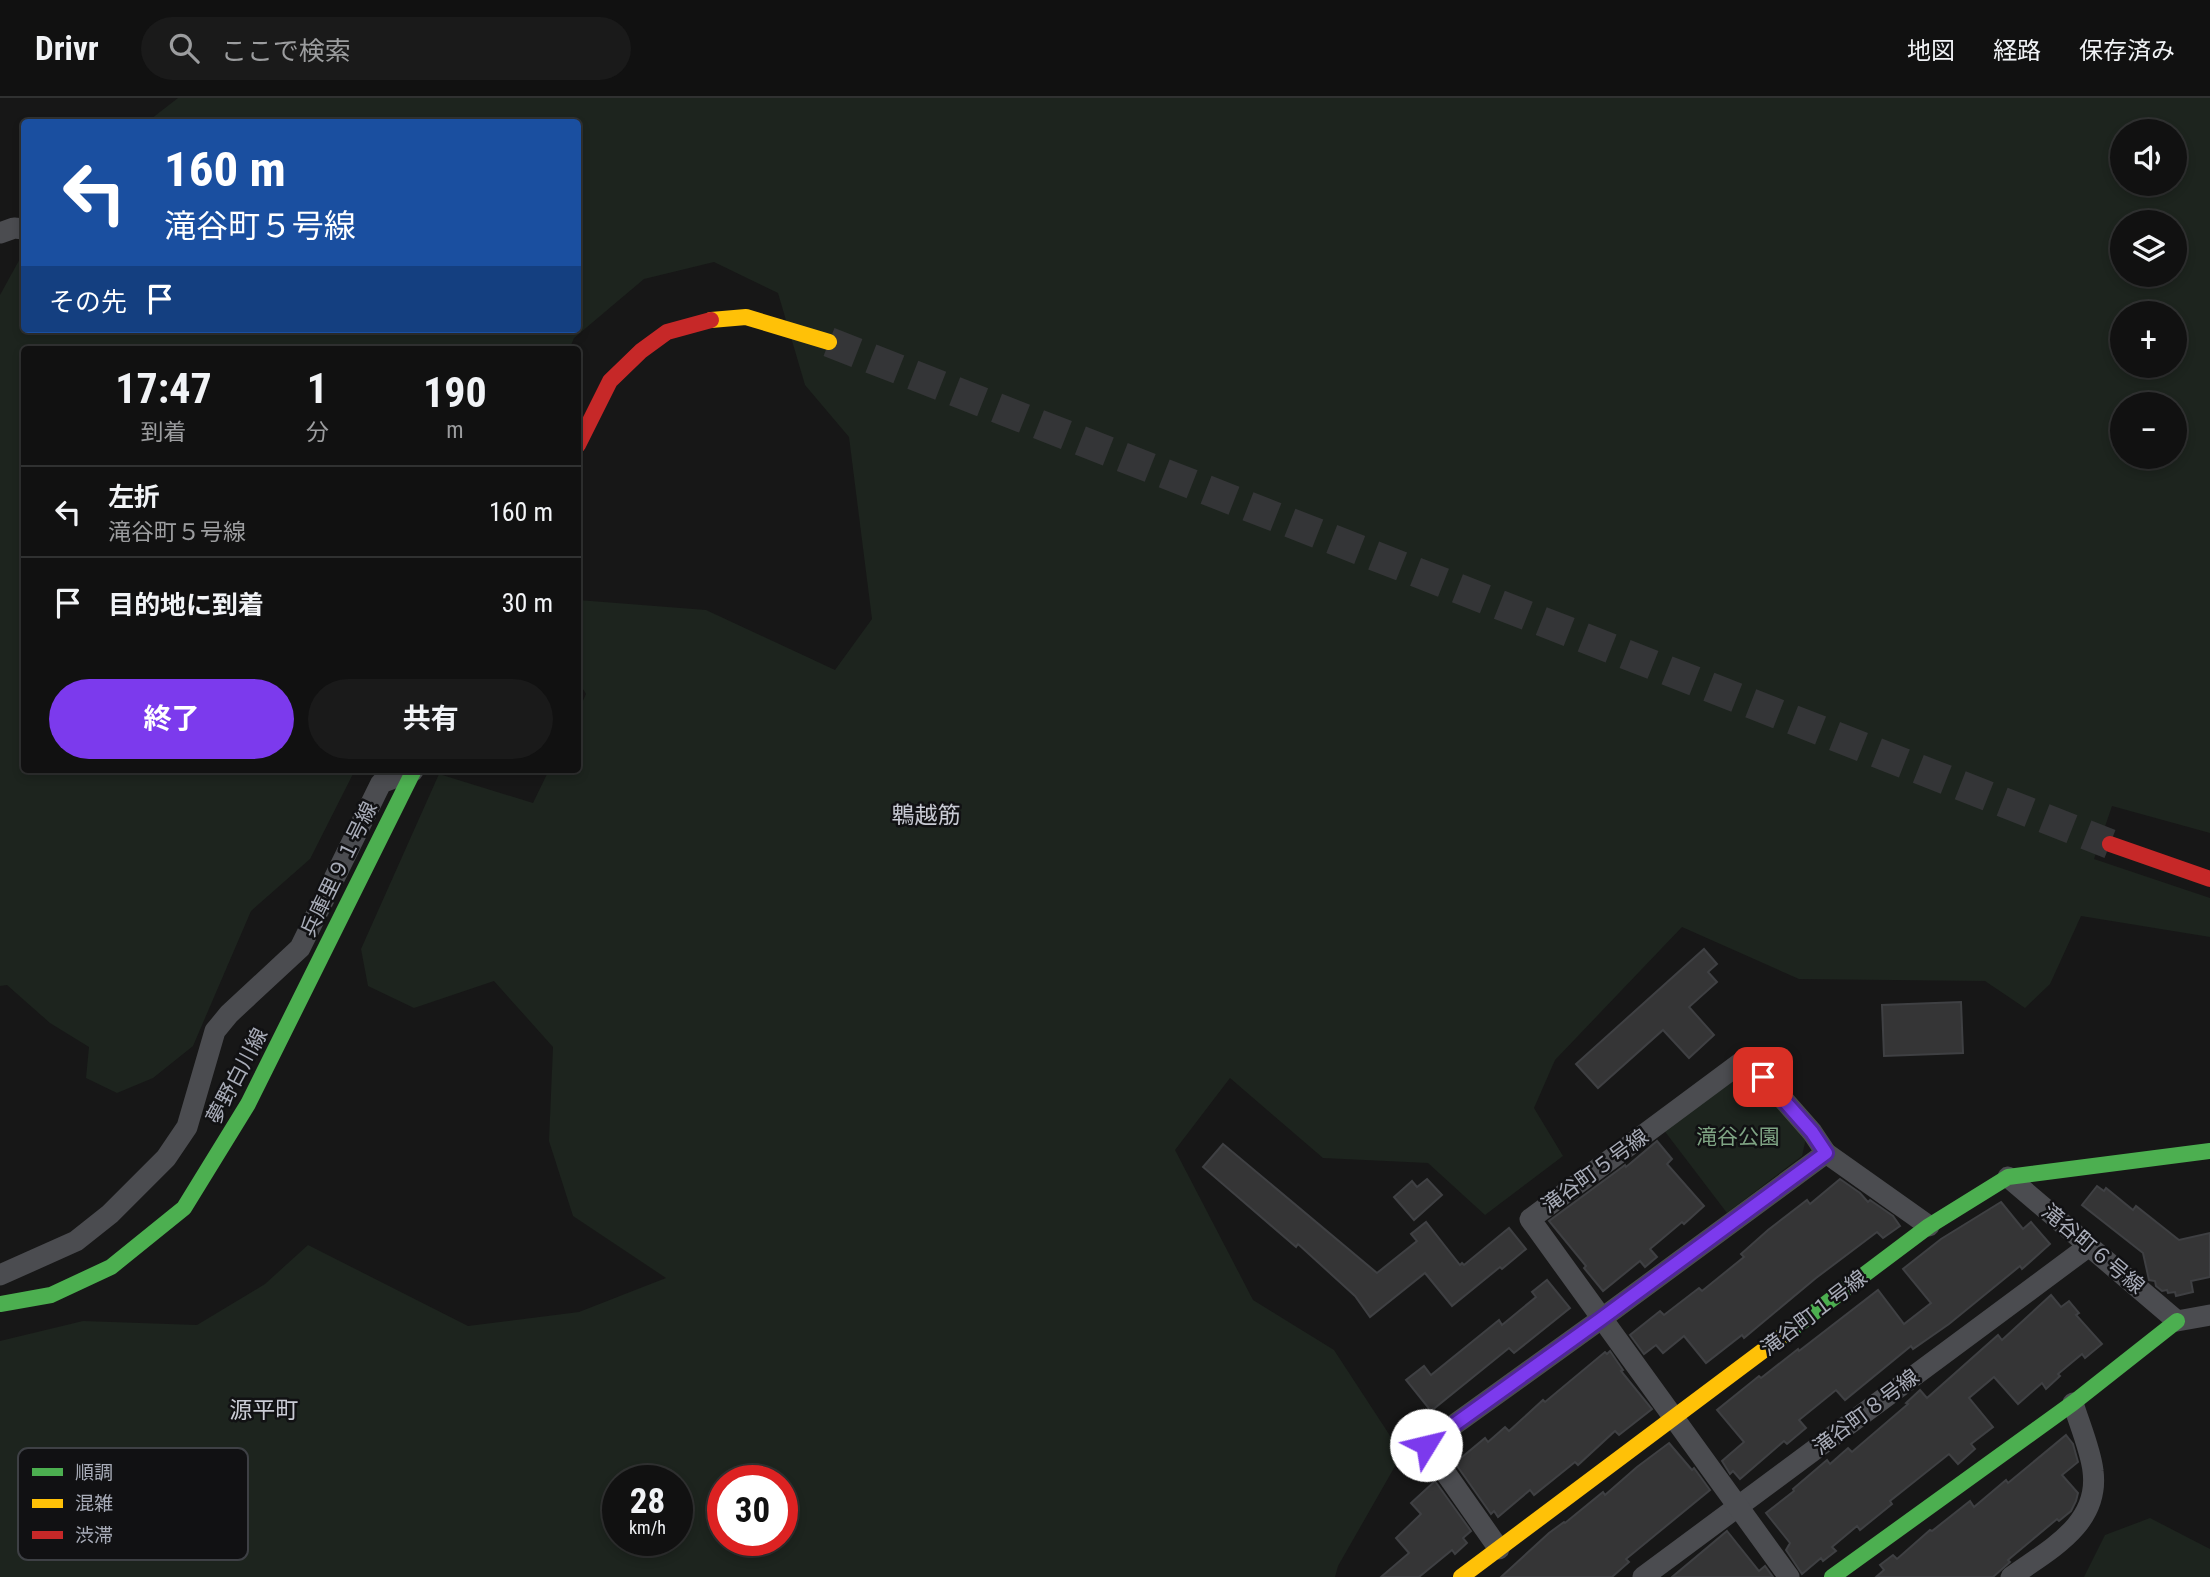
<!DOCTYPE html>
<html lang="ja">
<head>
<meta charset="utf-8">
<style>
	:root { --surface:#111; --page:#1a1a1a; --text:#f1f3f6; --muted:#9c9d9f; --line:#303131; --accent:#7c3aed }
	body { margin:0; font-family:"Roboto Condensed","Noto Sans JP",sans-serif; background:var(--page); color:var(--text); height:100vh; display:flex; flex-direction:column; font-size:26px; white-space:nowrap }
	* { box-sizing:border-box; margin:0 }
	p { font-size:23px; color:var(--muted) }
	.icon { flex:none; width:38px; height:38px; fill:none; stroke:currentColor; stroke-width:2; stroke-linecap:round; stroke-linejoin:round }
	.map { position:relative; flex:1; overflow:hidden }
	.side { position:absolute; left:21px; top:248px; width:560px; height:427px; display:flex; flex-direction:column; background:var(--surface); border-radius:7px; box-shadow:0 4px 10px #0003,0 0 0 2px var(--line) }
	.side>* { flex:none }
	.guide { position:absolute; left:21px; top:21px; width:560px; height:214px; border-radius:7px; box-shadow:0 4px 10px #0003,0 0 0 2px var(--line); background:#1a4fa0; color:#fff; overflow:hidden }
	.fabs { position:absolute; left:2110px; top:21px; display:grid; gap:14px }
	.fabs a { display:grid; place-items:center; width:77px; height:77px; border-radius:50%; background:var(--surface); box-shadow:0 4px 10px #0003,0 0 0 2px var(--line); font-size:35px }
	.speed { position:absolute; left:602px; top:1367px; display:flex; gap:14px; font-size:35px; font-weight:700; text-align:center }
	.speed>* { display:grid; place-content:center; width:91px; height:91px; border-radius:50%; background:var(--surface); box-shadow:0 4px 10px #0003,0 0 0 2px var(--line); line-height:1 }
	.speed small { font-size:18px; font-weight:400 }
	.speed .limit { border:10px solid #d22; background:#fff; color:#111 }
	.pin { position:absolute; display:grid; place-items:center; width:60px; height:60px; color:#fff; margin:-30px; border-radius:14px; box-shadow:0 4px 10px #0006 }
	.me { position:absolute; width:77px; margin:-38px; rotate:54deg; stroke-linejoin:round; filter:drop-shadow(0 0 5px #0008) }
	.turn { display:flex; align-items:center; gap:24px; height:147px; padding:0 28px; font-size:32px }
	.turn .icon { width:91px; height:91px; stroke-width:2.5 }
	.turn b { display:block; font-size:49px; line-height:60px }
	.then { display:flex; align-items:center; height:66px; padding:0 28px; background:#0003; gap:14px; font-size:26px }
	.eta { display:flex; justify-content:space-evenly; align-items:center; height:119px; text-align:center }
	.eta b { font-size:42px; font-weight:700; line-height:49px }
	.cta { display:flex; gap:14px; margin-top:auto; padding:14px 28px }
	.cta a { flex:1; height:80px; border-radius:42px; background:var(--accent); color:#fff; font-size:28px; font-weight:700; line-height:80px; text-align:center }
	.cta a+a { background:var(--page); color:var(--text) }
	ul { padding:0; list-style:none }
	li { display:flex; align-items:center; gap:21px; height:91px; padding:0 28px; border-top:2px solid var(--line) }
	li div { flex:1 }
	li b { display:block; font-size:26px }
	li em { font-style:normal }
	header { display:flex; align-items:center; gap:42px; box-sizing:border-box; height:98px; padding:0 35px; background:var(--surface); border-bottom:2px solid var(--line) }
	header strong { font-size:33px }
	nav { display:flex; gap:38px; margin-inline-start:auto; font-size:24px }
	.search { width:490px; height:63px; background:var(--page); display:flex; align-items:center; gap:18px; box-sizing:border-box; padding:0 24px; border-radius:38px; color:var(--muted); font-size:26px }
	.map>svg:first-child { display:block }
</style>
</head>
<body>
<header>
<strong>Drivr</strong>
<div class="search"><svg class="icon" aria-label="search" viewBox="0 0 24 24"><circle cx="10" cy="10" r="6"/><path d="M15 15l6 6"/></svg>ここで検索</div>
<nav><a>地図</a><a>経路</a><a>保存済み</a></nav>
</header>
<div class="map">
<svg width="2210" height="1479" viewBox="0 0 2210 1479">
	<rect width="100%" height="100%" fill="#171717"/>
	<g fill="#1d241e" fill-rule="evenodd">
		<path d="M 178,0 L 2210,0 L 2210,735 L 2112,708 L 2094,761 L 2210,800 L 2210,839 L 2081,818 L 2050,886 L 2025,910 L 1985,883 L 1799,881 L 1682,829 L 1555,962 L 1534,1010 L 1563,1058 L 1485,1117 L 1428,1065 L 1323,1060 L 1230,980 L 1175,1052 L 1253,1202 L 1334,1252 L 1402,1356 L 1338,1468 L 1335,1479 L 0,1479 L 0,1243 L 83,1223 L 197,1227 L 265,1186 L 308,1147 L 468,1228 L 579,1214 L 666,1180 L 573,1118 L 549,1043 L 553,949 L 494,883 L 414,910 L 368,888 L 361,851 L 439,676 L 533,705 L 549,672 L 578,672 L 578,614 L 586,596 L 578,583 L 578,502 L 706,512 L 835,572 L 872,521 L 849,339 L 805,287 L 778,195 L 714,164 L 644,181 L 574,240 L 569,252 L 24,252 L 24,672 L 355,672 L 310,761 L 251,813 L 193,948 L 153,980 L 117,995 L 86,980 L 89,949 L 50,925 L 7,887 L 0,888 L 0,197 L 22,157 L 24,157 L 24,231 L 578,231 L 578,24 L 147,24 ZM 2123,33 L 2175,33 L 2175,86 L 2123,86 ZM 2123,124 L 2175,124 L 2175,177 L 2123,177 ZM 2123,215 L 2175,215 L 2175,268 L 2123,268 ZM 2123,306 L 2175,306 L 2175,359 L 2123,359 ZM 618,1382 L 677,1382 L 677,1442 L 618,1442 ZM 723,1382 L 782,1382 L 782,1442 L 723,1442 Z"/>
		<path d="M 1736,975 L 1753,975 L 1807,1036 L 1802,1058 L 1727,1115 L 1663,1031 Z"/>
		<path d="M 2150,1420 L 2210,1451 L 2210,1479 L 2084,1479 L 2105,1437 Z"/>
	</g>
	<g fill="#353536" stroke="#3f4043" stroke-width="2">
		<path d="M 1704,851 L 1717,866 L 1708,874 L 1717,884 L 1689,909 L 1714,937 L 1689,960 L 1663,932 L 1598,990 L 1576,966 Z"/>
		<path d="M 1961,904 L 1963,955 L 1884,958 L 1882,907 Z"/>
		<path d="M 1657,1043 L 1672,1061 L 1667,1066 L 1704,1108 L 1684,1126 L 1682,1124 L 1650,1151 L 1657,1159 L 1645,1169 L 1640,1163 L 1603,1193 L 1584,1170 L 1586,1168 L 1549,1123 L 1625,1067 L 1626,1069 Z"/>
		<path d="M 1223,1046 L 1377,1175 L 1417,1143 L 1411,1136 L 1426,1124 L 1460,1167 L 1462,1165 L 1464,1167 L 1509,1130 L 1526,1151 L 1502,1171 L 1500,1169 L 1452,1208 L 1425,1175 L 1370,1219 L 1355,1198 L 1298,1146 L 1296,1149 L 1203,1069 Z"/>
		<path d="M 1427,1081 L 1442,1097 L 1414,1122 L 1394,1099 L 1412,1083 L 1417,1089 Z"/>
		<path d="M 1840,1081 L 1860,1095 L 1868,1104 L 1870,1102 L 1893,1118 L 1900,1128 L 1883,1140 L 1877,1134 L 1816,1180 L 1744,1240 L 1742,1237 L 1706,1265 L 1684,1238 L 1663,1255 L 1656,1247 L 1644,1256 L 1630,1237 L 1660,1213 L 1664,1217 L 1699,1190 L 1702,1193 L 1744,1159 L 1741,1156 L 1768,1132 L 1807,1102 L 1810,1106 Z"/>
		<path d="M 2097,1088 L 2104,1093 L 2106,1090 L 2133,1112 L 2136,1108 L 2179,1142 L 2210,1135 L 2210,1179 L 2191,1183 L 2193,1194 L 2176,1198 L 2175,1194 L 2168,1195 L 2167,1192 L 2162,1193 L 2156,1188 L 2155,1183 L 2149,1182 L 2143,1155 L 2082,1107 Z"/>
		<path d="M 2001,1104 L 2023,1131 L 2031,1124 L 2050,1146 L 2022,1171 L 2020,1168 L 1949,1226 L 1913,1251 L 1911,1248 L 1845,1302 L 1836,1292 L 1799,1322 L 1806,1330 L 1787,1346 L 1784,1343 L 1740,1381 L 1733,1373 L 1730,1376 L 1722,1363 L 1744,1344 L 1717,1312 L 1759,1278 L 1761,1280 L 1798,1251 L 1799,1253 L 1878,1192 L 1904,1226 L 1931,1205 L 1903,1171 L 1941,1141 Z"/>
		<path d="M 1547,1182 L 1570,1210 L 1514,1255 L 1509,1250 L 1431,1313 L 1406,1282 L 1424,1268 L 1431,1277 L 1499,1222 L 1502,1227 L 1536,1199 L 1532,1194 Z"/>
		<path d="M 2051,1197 L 2061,1209 L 2069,1203 L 2079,1215 L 2076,1217 L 2102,1246 L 2085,1260 L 2082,1256 L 2058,1276 L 2060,1278 L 2046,1291 L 2042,1285 L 2018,1306 L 1994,1279 L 1969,1300 L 1993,1329 L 1971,1346 L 1975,1351 L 1958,1366 L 1949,1356 L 1890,1403 L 1892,1406 L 1860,1432 L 1857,1428 L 1832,1449 L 1836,1453 L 1823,1463 L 1821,1460 L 1802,1476 L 1786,1452 L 1790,1445 L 1766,1415 L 1794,1393 L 1793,1391 L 1827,1362 L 1830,1366 L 1848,1350 L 1852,1354 L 1908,1306 L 1906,1305 L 1920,1292 L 1927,1300 L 1998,1237 L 2002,1242 Z"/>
		<path d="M 1610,1253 L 1623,1272 L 1621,1273 L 1652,1311 L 1619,1337 L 1615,1333 L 1578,1367 L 1575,1364 L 1534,1397 L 1530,1392 L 1498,1419 L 1494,1413 L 1491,1416 L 1455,1365 L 1485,1340 L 1488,1344 L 1505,1329 L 1509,1333 L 1543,1302 L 1545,1304 L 1605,1254 L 1607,1256 Z"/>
		<path d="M 2066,1337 L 2073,1346 L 2078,1364 L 2062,1377 L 2078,1395 L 2076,1403 L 2071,1413 L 2059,1423 L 2057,1421 L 2008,1462 L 2010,1464 L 1993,1479 L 1876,1479 L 1884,1472 L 1880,1467 L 1893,1457 L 1897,1461 L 1930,1432 L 1932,1433 L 1970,1403 L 1974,1409 L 2006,1382 L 2008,1385 Z"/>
		<path d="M 1669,1345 L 1692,1372 L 1694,1370 L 1710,1392 L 1626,1461 L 1629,1464 L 1612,1479 L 1501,1479 L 1549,1435 L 1564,1424 L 1565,1425 L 1603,1394 L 1605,1397 L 1637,1369 Z"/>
		<path d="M 1435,1383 L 1471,1433 L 1463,1440 L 1467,1445 L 1455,1456 L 1452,1452 L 1419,1479 L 1381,1479 L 1409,1455 L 1396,1440 L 1421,1416 L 1411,1405 Z"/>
		<path d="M 1727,1433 L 1759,1473 L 1765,1468 L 1773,1479 L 1672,1479 Z"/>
	</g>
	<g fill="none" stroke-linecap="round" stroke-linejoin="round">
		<path stroke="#343537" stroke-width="30" stroke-dasharray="30 15" stroke-linecap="butt" d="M 829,244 L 2110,746"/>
		<g stroke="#4b4c50" stroke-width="21">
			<path d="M 0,135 L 14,130 L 24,131"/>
			<path d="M 2008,1079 L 2177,1223 L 2210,1217"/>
			<path d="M 0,1177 L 76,1143 L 110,1116 L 166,1060 L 187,1029 L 215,933 L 229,916 L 300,850 L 381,685 L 413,673"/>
			<path d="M 1499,1451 L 1426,1347 L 1601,1221 L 1826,1055 L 1929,1128"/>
			<path d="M 1643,1479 L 2089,1148"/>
			<path d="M 1789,1479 L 1530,1121 L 1747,960 L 1812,1034 L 1826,1055"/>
			<path d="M 2011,1479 C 2048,1452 2100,1427 2093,1373 C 2091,1353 2079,1325 2073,1305"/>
		</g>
		<g stroke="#4caf50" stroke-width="16">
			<path d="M 0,1206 L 51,1197 L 111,1169 L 184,1110 L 248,1006 L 414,672"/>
			<path d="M 1780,1240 L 1929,1128 L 2008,1079 L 2210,1053"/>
			<path d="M 1832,1479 L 2073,1305 L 2177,1223"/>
		</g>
		<g stroke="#ffc107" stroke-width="16">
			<path d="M 711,222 L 746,219 L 829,244"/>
			<path d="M 1461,1479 L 1780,1240"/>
		</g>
		<g stroke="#c62828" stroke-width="16">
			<path d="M 578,347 L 610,283 L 641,253 L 667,234 L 711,222"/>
			<path d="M 2110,746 L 2210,781"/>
		</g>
	</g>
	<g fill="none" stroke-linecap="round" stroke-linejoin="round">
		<defs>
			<path id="route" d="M 1426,1347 L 1601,1221 L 1826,1055 L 1812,1034 L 1763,979"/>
		</defs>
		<use href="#route" stroke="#51269a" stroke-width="18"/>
		<use href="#route" stroke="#7c3aed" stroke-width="12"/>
	</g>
	<g text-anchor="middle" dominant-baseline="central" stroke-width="5" stroke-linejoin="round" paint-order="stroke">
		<g font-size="21" fill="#a8acb8" stroke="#111113">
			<text transform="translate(339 771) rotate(-64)">兵庫里９１号線</text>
			<text transform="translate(237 978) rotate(-62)">夢野白川線</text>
			<text transform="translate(1595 1073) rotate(-36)">滝谷町５号線</text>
			<text transform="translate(2093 1151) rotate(40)">滝谷町６号線</text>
			<text transform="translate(1814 1215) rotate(-37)">滝谷町１号線</text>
			<text transform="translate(1866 1314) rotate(-37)">滝谷町８号線</text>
		</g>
		<g font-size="21" fill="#7ea383" stroke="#111113">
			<text x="1738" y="1039">滝谷公園</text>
		</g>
		<g font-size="23" fill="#c9cbd4" stroke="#111113">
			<text x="926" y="717">鵯越筋</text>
			<text x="264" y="1312">源平町</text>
		</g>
	</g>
	<rect x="18" y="1350" width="230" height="112" rx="10" fill="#111113" stroke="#3e4045" stroke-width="2"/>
	<rect x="32" y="1370" width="31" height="8" fill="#4caf50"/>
	<rect x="32" y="1401" width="31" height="9" fill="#ffc107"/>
	<rect x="32" y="1433" width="31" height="8" fill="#c62828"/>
	<g font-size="19" fill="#a8acb8">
		<text x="75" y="1381">順調</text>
		<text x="75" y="1412">混雑</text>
		<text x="75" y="1444">渋滞</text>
	</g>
</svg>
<div class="fabs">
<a><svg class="icon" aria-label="sound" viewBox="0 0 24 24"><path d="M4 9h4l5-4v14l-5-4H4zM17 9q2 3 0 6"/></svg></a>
<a><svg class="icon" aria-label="layers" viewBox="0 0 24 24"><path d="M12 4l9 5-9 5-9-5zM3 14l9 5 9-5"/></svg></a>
<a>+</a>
<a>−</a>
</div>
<div class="speed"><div>28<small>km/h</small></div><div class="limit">30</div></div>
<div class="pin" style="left:1763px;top:979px;background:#d93025"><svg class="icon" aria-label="arrive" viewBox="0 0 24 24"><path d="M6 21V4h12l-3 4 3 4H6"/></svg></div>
<svg class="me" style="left:1426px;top:1347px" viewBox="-20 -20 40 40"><circle r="19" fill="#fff"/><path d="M0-13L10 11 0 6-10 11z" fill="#7c3aed"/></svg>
<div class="guide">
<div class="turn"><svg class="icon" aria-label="left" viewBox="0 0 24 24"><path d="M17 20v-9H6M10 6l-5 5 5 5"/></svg><div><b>160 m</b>滝谷町５号線</div></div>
<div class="then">その先<svg class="icon" aria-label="arrive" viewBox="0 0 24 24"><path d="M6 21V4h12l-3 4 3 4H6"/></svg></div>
</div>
<section class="side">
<div class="eta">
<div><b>17:47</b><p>到着</p></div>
<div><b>1</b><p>分</p></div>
<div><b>190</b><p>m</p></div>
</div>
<ul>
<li><svg class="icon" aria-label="left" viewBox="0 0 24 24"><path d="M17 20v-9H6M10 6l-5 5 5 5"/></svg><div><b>左折</b><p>滝谷町５号線</p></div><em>160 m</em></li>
<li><svg class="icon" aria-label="arrive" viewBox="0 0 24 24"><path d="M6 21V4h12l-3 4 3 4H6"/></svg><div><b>目的地に到着</b></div><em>30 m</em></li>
</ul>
<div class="cta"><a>終了</a><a>共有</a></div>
</section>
</div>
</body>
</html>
